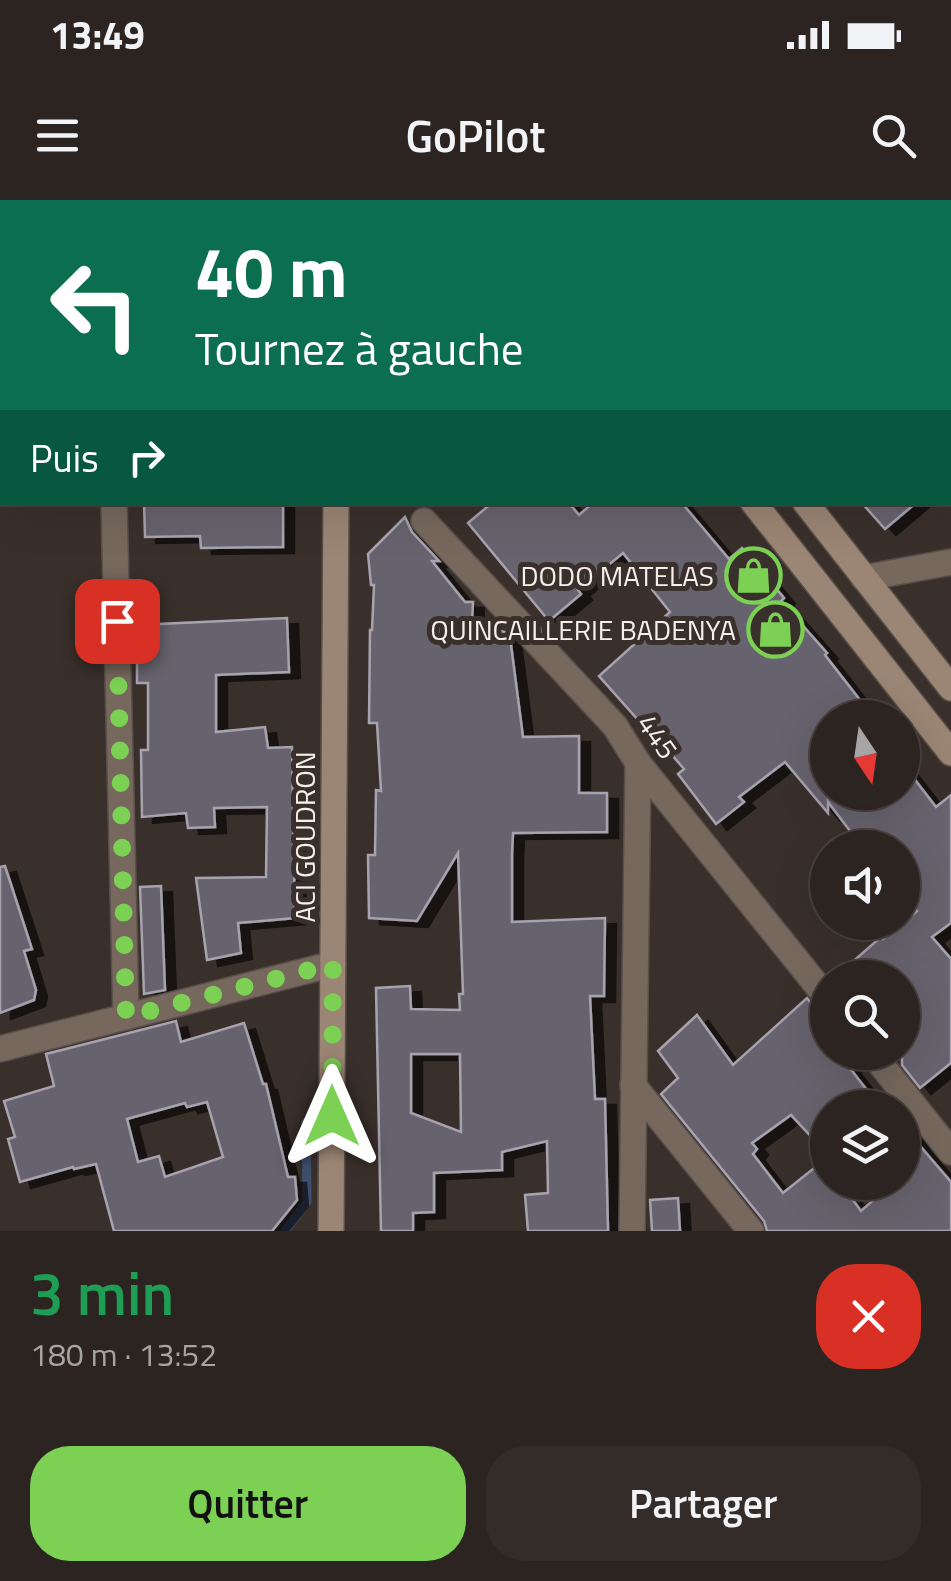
<!DOCTYPE html>
<html lang="fr">
<head>
<meta charset="utf-8">
<style>
	:root { --surface:#2c2420; --page:#342c29; --text:#f1f3f6; --muted:#a6a4a5; --line:#48413e; --accent:#7cd155 }
	body { margin:0; font-family:"Titillium Web",sans-serif; background:var(--page); color:var(--text); height:100vh; display:flex; flex-direction:column; font-size:38px; white-space:nowrap }
	* { box-sizing:border-box; margin:0 }
	p { font-size:32px; color:var(--muted) }
	.icon { flex:none; width:55px; height:55px; fill:none; stroke:currentColor; stroke-width:2; stroke-linecap:round; stroke-linejoin:round }
	.map { position:relative; height:1031px; overflow:hidden }
	.side { display:flex; flex-direction:column; background:var(--surface); flex:1 }
	.side>* { flex:none }
	.hud { position:absolute; left:0px; top:0px; width:952px; height:305px; box-shadow:0 10px 40px #0002,0 0 0 2px var(--line); background:#0b6e4f; color:#fff; overflow:hidden }
	.needle { width:65px; rotate:167deg }
	.buttons { position:absolute; left:810px; top:500px; display:grid; gap:20px }
	.buttons a { display:grid; place-items:center; width:110px; height:110px; border-radius:50%; background:var(--surface); box-shadow:0 10px 40px #0002,0 0 0 2px var(--line); font-size:50px }
	.pin { position:absolute; display:grid; place-items:center; width:85px; height:85px; color:#fff; margin:-42px; border-radius:20px; box-shadow:0 5px 15px #0006 }
	.me { position:absolute; width:110px; margin:-55px; rotate:0deg; stroke-linejoin:round; filter:drop-shadow(0 0 8px #0008) }
	.turn { display:flex; align-items:center; gap:35px; height:210px; padding:0 30px; font-size:45px }
	.turn .icon { width:130px; height:130px; stroke-width:2.5 }
	.turn b { display:block; font-size:70px; line-height:85px }
	.then { display:flex; align-items:center; height:95px; padding:0 30px; background:#0003; gap:20px; font-size:38px }
	.round { display:grid; place-items:center; flex:none; width:105px; height:105px; border-radius:40px; background:var(--page) }
	.head { display:flex; align-items:center; justify-content:space-between; height:170px; padding:0 30px }
	h1 { font-size:60px; font-weight:600; line-height:75px; color:#1e9e55 }
	.cta { display:flex; gap:20px; margin-top:auto; padding:20px 30px }
	.cta a { flex:1; height:115px; border-radius:40px; background:var(--accent); color:#111; font-size:40px; font-weight:600; line-height:115px; text-align:center }
	.cta a+a { background:var(--page); color:var(--text) }
	.status { display:flex; justify-content:space-between; align-items:center; height:70px; padding:0 50px; background:var(--surface); direction:ltr }
	.status svg { height:28px; fill:currentColor }
	header { display:flex; justify-content:space-between; align-items:center; height:130px; padding:0 30px; background:var(--surface); font-size:45px; font-weight:600 }
	.map>svg:first-child { display:block }
</style>
</head>
<body>
<div class="status"><b>13:49</b><svg viewBox="0 0 49 12"><path d="M0 12V9h3v3zM5 12V6h3v6zM10 12V3h3v9zM15 12V0h3v12zM26 1h20v11H26zM47 4h2v5h-2z"/></svg></div>
<header><svg class="icon" aria-label="menu" viewBox="0 0 24 24"><path d="M4 6h16M4 12h16M4 18h16"/></svg>GoPilot<svg class="icon" aria-label="search" viewBox="0 0 24 24"><circle cx="10" cy="10" r="6"/><path d="M15 15l6 6"/></svg></header>
<div class="map">
<svg width="951" height="1031" viewBox="0 0 951 1031">
	<defs>
		<filter id="shadow"><feDropShadow dx="11" dy="6" stdDeviation="0" flood-color="#0009"/></filter>
	</defs>
	<rect width="100%" height="100%" fill="#3a302b"/>
	<g fill="none" stroke-linecap="round" stroke-linejoin="round">
		<path stroke="#3e506d" stroke-width="9" d="M 285,1031 L 307,1002 L 306,922"/>
	</g>
	<g fill="#66636e" stroke="#a6a3af" stroke-width="2.5" fill-rule="evenodd" filter="url(#shadow)">
		<path d="M 144,302 L 283,302 L 283,347 L 201,348 L 200,336 L 145,337 Z"/>
		<path d="M 493,302 L 568,302 L 579,315 L 594,302 L 681,302 L 729,359 L 742,348 L 784,398 L 781,401 L 827,453 L 825,455 L 874,518 L 828,518 L 828,592 L 902,592 L 902,563 L 936,607 L 951,595 L 951,723 L 932,737 L 951,759 L 951,863 L 920,888 L 902,865 L 902,778 L 834,778 L 881,737 L 883,739 L 917,711 L 902,693 L 902,648 L 863,648 L 828,602 L 828,613 L 785,562 L 739,597 L 744,602 L 716,624 L 678,574 L 684,569 L 640,518 L 638,520 L 599,476 L 670,412 L 623,353 L 578,390 L 581,394 L 549,421 L 468,323 Z"/>
		<path d="M 861,302 L 917,302 L 885,329 Z"/>
		<path d="M 405,317 L 412,332 L 439,361 L 432,361 L 465,402 L 473,402 L 472,423 L 505,432 L 510,437 L 523,537 L 579,536 L 579,593 L 607,593 L 607,632 L 513,633 L 512,654 L 512,722 L 605,718 L 604,796 L 590,796 L 595,899 L 605,899 L 608,1031 L 528,1031 L 525,995 L 548,993 L 547,941 L 502,952 L 502,970 L 434,973 L 434,1012 L 413,1013 L 413,1031 L 381,1031 L 376,788 L 410,786 L 411,809 L 460,810 L 459,794 L 463,794 L 458,653 L 417,721 L 369,718 L 368,655 L 375,655 L 376,590 L 381,591 L 377,523 L 369,523 L 370,430 L 372,430 L 374,385 L 371,385 L 368,354 ZM 411,854 L 460,854 L 461,932 L 411,913 Z"/>
		<path d="M 287,418 L 289,472 L 216,475 L 216,532 L 265,527 L 268,548 L 292,547 L 295,718 L 238,723 L 241,753 L 207,760 L 196,678 L 266,677 L 267,607 L 214,608 L 215,627 L 188,628 L 186,613 L 142,617 L 141,550 L 148,550 L 148,483 L 137,483 L 137,425 Z"/>
		<path d="M 5,666 L 32,749 L 24,751 L 36,790 L 34,800 L 0,813 L 0,667 Z"/>
		<path d="M 161,686 L 165,790 L 144,794 L 140,687 Z"/>
		<path d="M 807,798 L 816,810 L 828,817 L 828,852 L 855,852 L 857,859 L 849,867 L 881,908 L 828,908 L 828,955 L 791,915 L 752,943 L 757,949 L 753,954 L 783,993 L 818,965 L 828,976 L 828,982 L 833,982 L 847,998 L 850,996 L 861,1011 L 894,982 L 902,982 L 902,921 L 921,947 L 951,982 L 951,1031 L 767,1031 L 764,1021 L 661,894 L 678,878 L 658,851 L 697,815 L 733,865 Z"/>
		<path d="M 176,821 L 181,842 L 244,823 L 263,884 L 266,884 L 288,977 L 295,977 L 297,1000 L 272,1031 L 114,1031 L 96,964 L 74,969 L 73,967 L 20,982 L 8,939 L 15,937 L 4,901 L 54,886 L 46,854 ZM 207,902 L 223,957 L 165,977 L 159,956 L 138,962 L 127,919 L 185,903 L 187,907 Z"/>
		<path d="M 678,998 L 680,1031 L 652,1031 L 650,1000 Z"/>
	</g>
	<g fill="none" stroke-linecap="round" stroke-linejoin="round">
		<defs>
			<g id="street">
				<path d="M 87,0 L 88,2"/>
				<path d="M 754,0 L 756,2"/>
				<path d="M 950,253 L 951,255"/>
				<path d="M 114,302 L 126,817"/>
				<path d="M 424,321 L 615,526 L 638,563 L 828,799"/>
				<path d="M 864,378 L 951,362"/>
				<path d="M 0,849 L 333,764"/>
				<path d="M 871,852 L 951,952"/>
				<path d="M 633,885 L 751,1031"/>
				<path d="M 632,1031 L 638,563"/>
			</g>
			<g id="secondary">
				<path d="M 335,0 L 335,2"/>
				<path d="M 496,0 L 498,2"/>
				<path d="M 550,0 L 552,2"/>
				<path d="M 753,302 L 951,553"/>
				<path d="M 805,302 L 951,488"/>
				<path d="M 331,1031 L 336,302"/>
			</g>
		</defs>
		<use href="#street" stroke="#584f4a" stroke-width="28"/>
		<use href="#secondary" stroke="#584f4a" stroke-width="28"/>
		<use href="#street" stroke="#76685d" stroke-width="25"/>
		<use href="#secondary" stroke="#9b8574" stroke-width="25"/>
	</g>
	<g fill="none" stroke-linecap="round" stroke-linejoin="round">
		<path stroke="#7cd155" stroke-width="18" stroke-dasharray="0 32.4" d="M 117,421 L 126,817 L 333,764 L 332,916"/>
	</g>
	<defs>
		<symbol id="shop-ring" viewBox="-11 -11 22 22"><circle r="9.5" fill="#3a302b" stroke="#7cd155" stroke-width="1.5"/><path d="M-5-2.5h2.3a2.7 3.5 0 0 1 5.4 0H5L5.5 6h-11ZM-1.5-2.5h3a1.5 2.3 0 0 0-3 0Z" fill="#7cd155"/></symbol>
	</defs>
	<g fill-rule="evenodd">
		<use href="#shop-ring" x="722" y="344" width="63" height="63"/>
		<use href="#shop-ring" x="744" y="398" width="63" height="63"/>
	</g>
	<g text-anchor="middle" dominant-baseline="central" stroke-width="10" stroke-linejoin="round" paint-order="stroke">
		<g font-size="28" fill="#f6f0ec" stroke="#3a302b" text-anchor="end">
			<text x="714" y="375">DODO MATELAS</text>
			<text x="736" y="429">QUINCAILLERIE BADENYA</text>
		</g>
		<g font-size="28" fill="#f6f0ec" stroke="#3a302b">
			<text transform="translate(658 536) rotate(55)">445</text>
			<text transform="translate(304 637) rotate(-90)">ACI GOUDRON</text>
		</g>
	</g>
</svg>
<div class="buttons">
<a><svg class="needle" viewBox="-14 -14 28 28"><path d="M0-13l5 13h-10z" fill="#e53935"/><path d="M0 13l5-13h-10z" fill="#a6a4a5"/></svg></a>
<a><svg class="icon" aria-label="sound" viewBox="0 0 24 24"><path d="M4 9h4l5-4v14l-5-4H4zM17 9q2 3 0 6"/></svg></a>
<a><svg class="icon" aria-label="search" viewBox="0 0 24 24"><circle cx="10" cy="10" r="6"/><path d="M15 15l6 6"/></svg></a>
<a><svg class="icon" aria-label="layers" viewBox="0 0 24 24"><path d="M12 4l9 5-9 5-9-5zM3 14l9 5 9-5"/></svg></a>
</div>
<div class="pin" style="left:117px;top:421px;background:#d93025"><svg class="icon" aria-label="arrive" viewBox="0 0 24 24"><path d="M6 21V4h12l-3 4 3 4H6"/></svg></div>
<svg class="me" style="left:332px;top:916px" viewBox="-20 -20 40 40"><path d="M0-17L14 15 0 8-14 15z" fill="#7cd155" stroke="#fff" stroke-width="4"/></svg>
<div class="hud">
<div class="turn"><svg class="icon" aria-label="left" viewBox="0 0 24 24"><path d="M17 20v-9H6M10 6l-5 5 5 5"/></svg><div><b>40 m</b>Tournez à gauche</div></div>
<div class="then">Puis<svg class="icon" aria-label="right" viewBox="0 0 24 24"><path d="M7 20v-9h11M14 6l5 5-5 5"/></svg></div>
</div>
</div>
<section class="side">
<div class="head"><div><h1>3 min</h1><p>180 m · 13:52</p></div><a class="round" style="background:#d93025;color:#fff"><svg class="icon" aria-label="close" viewBox="0 0 24 24"><path d="M6 6l12 12M18 6L6 18"/></svg></a></div>
<div class="cta"><a>Quitter</a><a>Partager</a></div>
</section>
</body>
</html>
